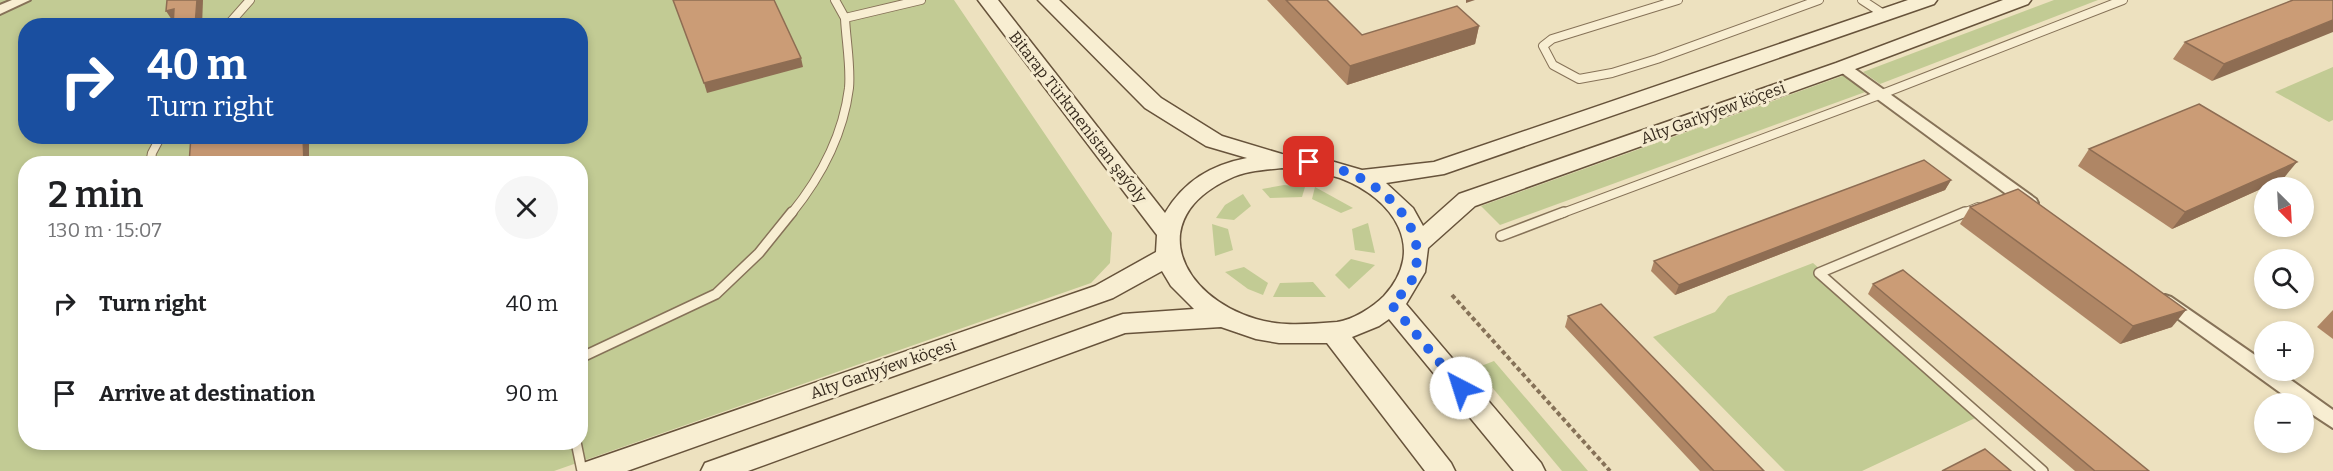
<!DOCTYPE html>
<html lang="en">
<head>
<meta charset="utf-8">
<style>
	:root { --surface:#fff; --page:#f6f6f6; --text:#202124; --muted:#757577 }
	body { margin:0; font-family:Bitter,serif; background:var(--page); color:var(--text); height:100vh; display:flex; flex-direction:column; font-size:22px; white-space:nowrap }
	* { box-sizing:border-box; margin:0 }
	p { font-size:20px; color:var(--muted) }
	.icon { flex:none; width:33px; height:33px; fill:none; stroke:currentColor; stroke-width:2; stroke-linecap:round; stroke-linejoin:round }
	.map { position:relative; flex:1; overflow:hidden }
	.panel { position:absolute; left:18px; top:156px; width:570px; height:294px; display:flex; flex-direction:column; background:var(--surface); border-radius:24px; box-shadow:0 3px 9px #0003 }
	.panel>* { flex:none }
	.top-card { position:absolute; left:18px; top:18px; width:570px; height:126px; border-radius:24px; box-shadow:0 3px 9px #0003; background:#1a4fa0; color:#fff; overflow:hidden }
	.needle { width:39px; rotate:156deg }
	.controls { position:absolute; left:2254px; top:177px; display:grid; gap:12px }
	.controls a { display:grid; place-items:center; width:60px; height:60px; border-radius:50%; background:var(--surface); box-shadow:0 3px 9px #0003; font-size:30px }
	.pin { position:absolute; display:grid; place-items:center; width:51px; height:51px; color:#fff; margin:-26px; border-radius:12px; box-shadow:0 3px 9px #0006 }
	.me { position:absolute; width:66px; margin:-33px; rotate:320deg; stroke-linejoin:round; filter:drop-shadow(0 0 4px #0008) }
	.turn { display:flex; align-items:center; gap:21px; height:126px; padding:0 30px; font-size:27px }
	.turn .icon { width:78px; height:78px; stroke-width:2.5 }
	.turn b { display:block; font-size:42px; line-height:51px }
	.round { display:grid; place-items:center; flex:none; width:63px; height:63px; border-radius:32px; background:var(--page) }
	.head { display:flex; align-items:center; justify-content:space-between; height:102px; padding:0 30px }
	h1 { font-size:36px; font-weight:600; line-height:45px }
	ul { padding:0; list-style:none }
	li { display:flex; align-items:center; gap:18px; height:90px; padding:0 30px }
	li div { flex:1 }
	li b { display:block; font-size:22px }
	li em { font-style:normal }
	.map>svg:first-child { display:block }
</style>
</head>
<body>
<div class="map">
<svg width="2333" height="471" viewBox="0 0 2333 471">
	<rect width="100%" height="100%" fill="#ede1bf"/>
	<g fill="#c2cb94" fill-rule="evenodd">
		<path d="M 0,0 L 954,0 L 1112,233 L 1110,263 L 1091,283 L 554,471 L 0,471 ZM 26,26 L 580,26 L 580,136 L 26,136 ZM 26,164 L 580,164 L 580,442 L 26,442 Z"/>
		<path d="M 2054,0 L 2098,0 L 1880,84 L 1863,72 Z"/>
		<path d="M 2333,67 L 2333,120 L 2329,122 L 2275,92 Z"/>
		<path d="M 1845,75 L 1868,91 L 1500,225 L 1481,206 Z"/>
		<path d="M 1284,185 L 1305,187 L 1302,197 L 1270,198 L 1262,189 Z"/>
		<path d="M 1315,187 L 1353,208 L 1341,213 L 1312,199 Z"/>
		<path d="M 1243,194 L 1251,206 L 1234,220 L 1216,218 L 1225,205 Z"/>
		<path d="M 1368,223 L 1375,253 L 1355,250 L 1352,229 Z"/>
		<path d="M 1212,224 L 1228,229 L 1233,250 L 1215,256 Z"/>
		<path d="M 1351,259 L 1375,265 L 1349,289 L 1335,275 Z"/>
		<path d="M 1813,263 L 1986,413 L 1862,471 L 1785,471 L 1653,337 L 1715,312 L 1728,296 Z"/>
		<path d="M 1244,267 L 1268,283 L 1263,295 L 1248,289 L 1225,272 Z"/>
		<path d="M 1313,282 L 1326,297 L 1273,297 L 1280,283 Z"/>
		<path d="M 1494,361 L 1588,471 L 1562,471 L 1476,368 Z"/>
	</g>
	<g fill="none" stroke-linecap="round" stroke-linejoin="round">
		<defs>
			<g id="lane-far1">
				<path d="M 835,0 L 845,18"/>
				<path d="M 1678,0 L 1552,39 L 1543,46 L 1553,65 L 1579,79 L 1612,73 L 1657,59 L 1819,0"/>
				<path d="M 1862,0 L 1885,15"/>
				<path d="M 227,26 L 250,0"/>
				<path d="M 150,164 L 152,153 L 161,136"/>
				<path d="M 791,214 C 821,177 843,136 849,88 C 851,66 846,40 845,18 L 921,0"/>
				<path d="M 1560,214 L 1882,94 L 2123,0"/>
				<path d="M 1961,214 L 1978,207"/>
			</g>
			<g id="lane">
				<path d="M 1965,212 L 1819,273 L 2043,471"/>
				<path d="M 1501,236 L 1564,212"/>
				<path d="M 580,358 L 716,294 L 759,253 L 792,212"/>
				<path d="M 576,442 L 582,471"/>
			</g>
			<g id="street">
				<path d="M 12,0 L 30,0 L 0,14 L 0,5 Z"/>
				<path d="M 1843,63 L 1848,64 L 2036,199 L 2038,203 L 2036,207 L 2024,207 L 1838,70 L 1836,67 Z"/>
				<path d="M 2165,295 L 2171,297 L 2265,362 L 2265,370 L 2277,370 L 2333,410 L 2333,428 L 2304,409 L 2304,404 L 2296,404 L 2159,305 L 2156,301 L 2159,297 Z"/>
			</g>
			<path id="secondary" d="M 978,0 L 998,0 L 1165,213 C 1184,181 1211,165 1247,158 L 1206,146 L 1145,108 L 1038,0 L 1059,0 L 1161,98 L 1222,136 L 1282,154 L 1324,159 L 1362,170 L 1434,162 L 1908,0 L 1937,0 L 1934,4 L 1444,174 L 1386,183 L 1413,208 L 1423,226 L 1459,194 L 1836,63 L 2003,0 L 2031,0 L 2028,4 L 1850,71 L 1475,206 L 1428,248 L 1425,272 L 1406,304 L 1541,463 L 1545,471 L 1514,471 L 1389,319 L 1379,326 L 1352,337 L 1451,463 L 1455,471 L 1425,471 L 1327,343 L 1279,343 L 1256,339 L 1221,327 L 1125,333 L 748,471 L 701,471 L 705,463 L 1114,317 L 1123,314 L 1194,309 L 1171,286 L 1162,271 L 1113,298 L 627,471 L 579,471 L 583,463 L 1095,286 L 1156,252 L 1157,235 ZM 1282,168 C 1302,170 1321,172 1340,178 C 1393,198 1428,248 1384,296 C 1373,307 1353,320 1337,322 C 1310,324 1283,327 1256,319 C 1181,297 1143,219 1229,179 C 1245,171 1264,170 1282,168 Z"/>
		</defs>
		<use href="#lane-far1" stroke="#867258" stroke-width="10"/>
		<use href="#lane" stroke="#867258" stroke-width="12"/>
		<use href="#street" stroke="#867258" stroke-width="4"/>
		<use href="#secondary" stroke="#67533b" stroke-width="3"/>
		<path stroke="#867258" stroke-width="4" stroke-dasharray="4.5 3" stroke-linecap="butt" d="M 1452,295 L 1610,471"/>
		<use href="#lane-far1" stroke="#f8eed2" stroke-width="8"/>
		<use href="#lane" stroke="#f8eed2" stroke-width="9"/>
		<use href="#street" fill="#f8eed2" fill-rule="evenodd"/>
		<use href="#secondary" fill="#f8eed2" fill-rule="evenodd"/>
	</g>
	<g fill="#af8665">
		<path d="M 1267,0 L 1327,0 L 1362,35 L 1479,26 L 1475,44 L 1347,85 Z"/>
		<path d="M 2293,0 L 2212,81 L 2173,59 L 2185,42 Z"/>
		<path d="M 2089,149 L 2283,179 L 2172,229 L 2078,166 Z"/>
		<path d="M 1951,180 L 1945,190 L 1675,295 L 1651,271 L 1654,261 Z"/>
		<path d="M 1970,207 L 2172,327 L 2120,344 L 1960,224 Z"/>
		<path d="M 1873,284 L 2149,471 L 2075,471 L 1868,294 Z"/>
		<path d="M 2333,310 L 2333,339 L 2317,327 Z"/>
		<path d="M 1568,316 L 1764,471 L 1700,471 L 1565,327 Z"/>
	</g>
	<g fill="#8e6d53">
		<path d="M 197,0 L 203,0 L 202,26 L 195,26 Z"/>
		<path d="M 1466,0 L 1475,0 L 1466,3 Z"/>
		<path d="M 174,9 L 180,18 L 172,20 L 166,11 Z"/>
		<path d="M 2333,20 L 2333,32 L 2212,81 L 2224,64 Z"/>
		<path d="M 1479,26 L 1475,44 L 1347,85 L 1350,66 Z"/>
		<path d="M 801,58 L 803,67 L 707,93 L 704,83 Z"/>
		<path d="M 303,136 L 309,136 L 309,164 L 304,164 Z"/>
		<path d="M 2297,162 L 2283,179 L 2172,229 L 2185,212 Z"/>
		<path d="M 1951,180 L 1945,190 L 1675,295 L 1679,285 Z"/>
		<path d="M 2186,310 L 2172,327 L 2120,344 L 2133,326 Z"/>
	</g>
	<g fill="#cb9c76" stroke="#8e6d53" stroke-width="1.5">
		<path d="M 167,0 L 197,0 L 195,26 L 173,26 L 174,9 L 166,11 Z"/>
		<path d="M 673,0 L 774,0 L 801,58 L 704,83 Z"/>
		<path d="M 1286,0 L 1327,0 L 1362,35 L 1457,6 L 1479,26 L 1350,66 Z"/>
		<path d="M 2293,0 L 2333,0 L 2333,20 L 2224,64 L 2185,42 Z"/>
		<path d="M 2199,104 L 2297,162 L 2185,212 L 2089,149 Z"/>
		<path d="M 191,136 L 303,136 L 304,164 L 189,164 Z"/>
		<path d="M 1924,160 L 1951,180 L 1679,285 L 1654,261 Z"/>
		<path d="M 2018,189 L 2186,310 L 2133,326 L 1970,207 Z"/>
		<path d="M 1903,270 L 2149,471 L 2095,471 L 1873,284 Z"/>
		<path d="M 1601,304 L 1764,471 L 1714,471 L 1568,316 Z"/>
		<path d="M 1985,449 L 2011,471 L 1942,471 Z"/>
	</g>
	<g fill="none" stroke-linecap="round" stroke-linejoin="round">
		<path stroke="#2563eb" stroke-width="10" stroke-dasharray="0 18" d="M 1309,162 C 1327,166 1346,170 1362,179 C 1399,199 1432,240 1410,284 C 1406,291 1397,298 1391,304 L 1461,388"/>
	</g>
	<g text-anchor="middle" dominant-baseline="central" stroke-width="6" stroke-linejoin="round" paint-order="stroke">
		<g font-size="16" fill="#35291c" stroke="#f5ebcf">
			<text transform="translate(1713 113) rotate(-20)">Alty Garlyýew köçesi</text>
			<text transform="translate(1078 117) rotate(52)">Bitarap Türkmenistan şaýoly</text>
			<text transform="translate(883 369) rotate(-19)">Alty Garlyýew köçesi</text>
		</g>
	</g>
</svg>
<div class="controls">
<a><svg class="needle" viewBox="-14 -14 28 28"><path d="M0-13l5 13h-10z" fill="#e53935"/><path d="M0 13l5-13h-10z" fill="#757577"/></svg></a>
<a><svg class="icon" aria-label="search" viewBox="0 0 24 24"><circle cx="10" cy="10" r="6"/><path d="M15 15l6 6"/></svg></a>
<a>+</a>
<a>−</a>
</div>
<div class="pin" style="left:1309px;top:162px;background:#d93025"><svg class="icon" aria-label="arrive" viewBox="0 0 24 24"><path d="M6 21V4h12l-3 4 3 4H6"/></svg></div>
<svg class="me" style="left:1461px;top:388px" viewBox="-20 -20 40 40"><circle r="19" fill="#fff"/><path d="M0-13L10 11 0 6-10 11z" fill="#2563eb"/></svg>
<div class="top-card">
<div class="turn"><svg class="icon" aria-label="right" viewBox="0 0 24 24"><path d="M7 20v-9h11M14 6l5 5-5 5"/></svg><div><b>40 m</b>Turn right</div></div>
</div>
<section class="panel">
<div class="head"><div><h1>2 min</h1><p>130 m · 15:07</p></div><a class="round"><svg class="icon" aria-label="close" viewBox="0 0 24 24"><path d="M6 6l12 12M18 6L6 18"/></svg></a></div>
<ul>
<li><svg class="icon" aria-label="right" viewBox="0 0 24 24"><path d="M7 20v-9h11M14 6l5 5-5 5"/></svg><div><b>Turn right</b></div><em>40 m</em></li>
<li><svg class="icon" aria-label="arrive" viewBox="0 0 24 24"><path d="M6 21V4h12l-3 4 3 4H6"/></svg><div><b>Arrive at destination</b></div><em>90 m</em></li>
</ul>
</section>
</div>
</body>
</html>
